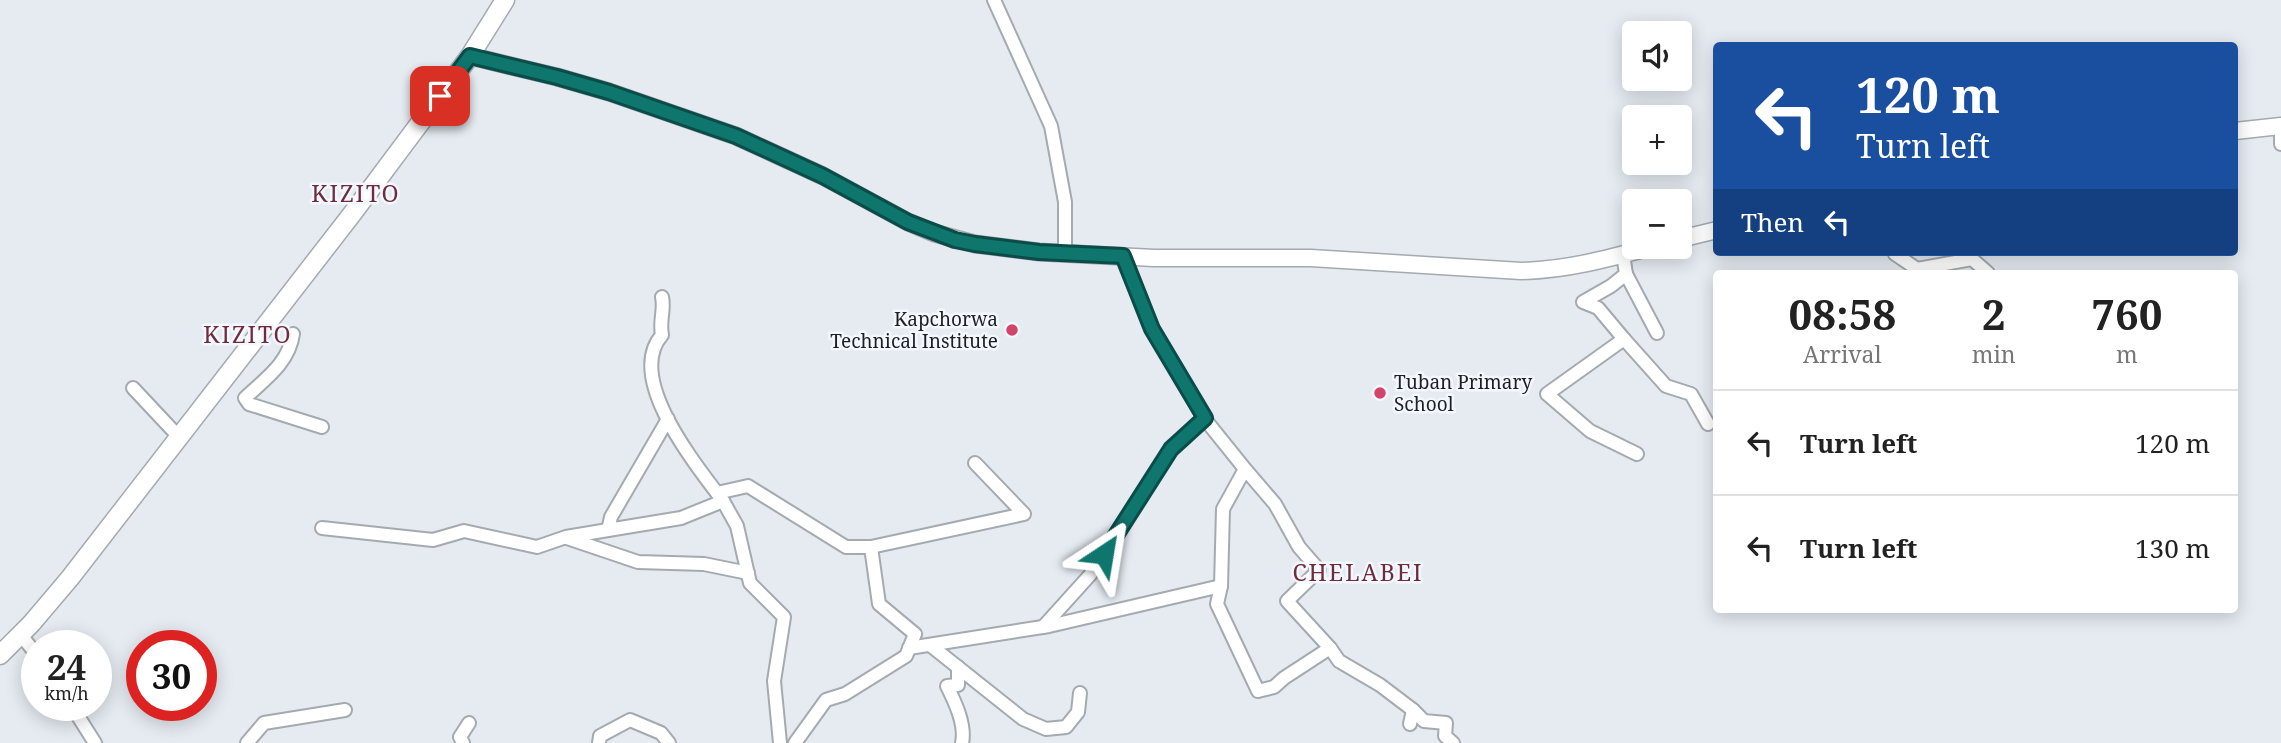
<!DOCTYPE html>
<html lang="en">
<head>
<meta charset="utf-8">
<style>
	:root { --surface:#fff; --page:#f2f2f2; --text:#222; --muted:#767676; --line:#e0e0e0 }
	body { margin:0; font-family:"Noto Serif",serif; background:var(--page); color:var(--text); height:100vh; display:flex; flex-direction:column; font-size:26px; white-space:nowrap }
	* { box-sizing:border-box; margin:0 }
	p { font-size:23px; color:var(--muted) }
	.icon { flex:none; width:38px; height:38px; fill:none; stroke:currentColor; stroke-width:2; stroke-linecap:round; stroke-linejoin:round }
	.map { position:relative; flex:1; overflow:hidden }
	.sheet { position:absolute; left:1713px; top:270px; width:525px; height:343px; display:flex; flex-direction:column; background:var(--surface); border-radius:7px; box-shadow:0 4px 18px #0003 }
	.sheet>* { flex:none }
	.guide { position:absolute; left:1713px; top:42px; width:525px; height:214px; border-radius:7px; box-shadow:0 4px 18px #0003; background:#1a4fa0; color:#fff; overflow:hidden }
	.controls { position:absolute; left:1622px; top:21px; display:grid; gap:14px }
	.controls a { display:grid; place-items:center; width:70px; height:70px; border-radius:7px; background:var(--surface); box-shadow:0 4px 18px #0003; font-size:35px }
	.speed { position:absolute; left:21px; top:630px; display:flex; gap:14px; font-size:35px; font-weight:700; text-align:center }
	.speed>* { display:grid; place-content:center; width:91px; height:91px; border-radius:50%; background:var(--surface); box-shadow:0 4px 18px #0003; line-height:1 }
	.speed small { font-size:18px; font-weight:400 }
	.speed .limit { border:10px solid #d22; background:#fff; color:#111 }
	.pin { position:absolute; display:grid; place-items:center; width:60px; height:60px; color:#fff; margin:-30px; border-radius:14px; box-shadow:0 4px 10px #0006 }
	.me { position:absolute; width:77px; margin:-38px; rotate:33deg; stroke-linejoin:round; filter:drop-shadow(0 0 5px #0008) }
	.turn { display:flex; align-items:center; gap:24px; height:147px; padding:0 28px; font-size:32px }
	.turn .icon { width:91px; height:91px; stroke-width:2.5 }
	.turn b { display:block; font-size:49px; line-height:60px }
	.then { display:flex; align-items:center; height:66px; padding:0 28px; background:#0003; gap:14px; font-size:26px }
	.eta { display:flex; justify-content:space-evenly; align-items:center; height:119px; text-align:center }
	.eta b { font-size:42px; font-weight:700; line-height:49px }
	ul { padding:0; list-style:none }
	li { display:flex; align-items:center; gap:21px; height:105px; padding:0 28px; border-top:2px solid var(--line) }
	li div { flex:1 }
	li b { display:block; font-size:26px }
	li em { font-style:normal }
	.map>svg:first-child { display:block }
</style>
</head>
<body>
<div class="map">
<svg width="2281" height="743" viewBox="0 0 2281 743">
	<rect width="100%" height="100%" fill="#e5ebf1"/>
	<g fill="none" stroke-linecap="round" stroke-linejoin="round">
		<defs>
			<g id="street">
				<path d="M 994,0 L 1051,126 L 1065,202 L 1065,253"/>
				<path d="M 2281,127 L 2281,144"/>
				<path d="M 1896,252 L 1895,254 L 1917,269 L 1972,259 L 1988,273"/>
				<path d="M 1623,254 L 1626,274 L 1611,286 L 1583,302 L 1598,308 L 1624,339 L 1547,394 L 1590,431 L 1637,454"/>
				<path d="M 1123,256 L 1152,329 L 1204,418"/>
				<path d="M 1626,274 L 1657,333"/>
				<path d="M 662,297 C 665,310 659,320 662,335 C 624,378 697,466 723,501 L 681,518 L 608,530 L 611,517 L 668,419"/>
				<path d="M 293,334 C 289,363 265,379 245,398 L 249,404 L 322,427"/>
				<path d="M 1624,339 L 1666,386 L 1691,394 L 1708,424"/>
				<path d="M 133,388 L 179,437"/>
				<path d="M 717,493 L 748,486 L 846,547 L 871,547 L 879,604 L 915,634 L 906,656 L 845,694 L 826,700 L 795,743"/>
				<path d="M 723,501 L 737,526 L 750,583 L 784,617 L 774,681 L 780,743"/>
				<path d="M 322,528 L 433,540 L 464,531 L 537,547 L 566,537 L 608,530"/>
				<path d="M 567,538 L 638,562 L 704,564 L 748,573"/>
				<path d="M 871,547 L 1024,514 L 975,463"/>
				<path d="M 1043,627 L 1090,575 L 1171,449 L 1204,418 L 1245,469 L 1223,509 L 1221,586 L 1217,604 L 1258,691 L 1274,687 L 1284,678 L 1330,648 L 1287,601 L 1319,570 L 1299,547 L 1275,504 L 1245,469"/>
				<path d="M 20,634 L 37,655"/>
				<path d="M 930,645 L 1023,719 L 1046,729 L 1066,727 L 1078,712 L 1080,693"/>
				<path d="M 909,648 L 1049,626 L 1221,586"/>
				<path d="M 1330,648 L 1339,661 L 1380,685 L 1413,710 L 1410,724"/>
				<path d="M 958,667 L 958,685 L 947,686 C 955,702 966,725 962,743"/>
				<path d="M 71,705 L 95,743"/>
				<path d="M 1413,710 L 1424,721 L 1446,723 L 1445,736 L 1453,743"/>
				<path d="M 247,743 L 264,723 L 345,710"/>
				<path d="M 463,743 L 460,737 L 469,723"/>
				<path d="M 599,743 L 600,736 L 630,720 L 661,733 L 669,743"/>
			</g>
			<g id="secondary">
				<path d="M 470,56 L 557,77 L 609,92 L 736,136 L 823,176 L 908,222 L 934,233 L 975,244 L 1039,252 L 1154,258 L 1311,258 L 1521,271 C 1566,270 1607,259 1651,247"/>
				<path d="M 2235,131 L 2281,126"/>
				<path d="M 1680,239 L 1717,230"/>
			</g>
			<path id="primary" d="M 0,655 L 31,624 L 70,578 L 352,214 L 470,56 L 505,0"/>
		</defs>
		<use href="#street" stroke="#a4aaaf" stroke-width="16"/>
		<use href="#secondary" stroke="#a4aaaf" stroke-width="19"/>
		<use href="#primary" stroke="#a4aaaf" stroke-width="21"/>
		<use href="#street" stroke="#fff" stroke-width="12"/>
		<use href="#secondary" stroke="#fff" stroke-width="16"/>
		<use href="#primary" stroke="#fff" stroke-width="18"/>
	</g>
	<g fill="none" stroke-linecap="round" stroke-linejoin="round">
		<defs>
			<path id="route" d="M 440,96 L 470,56 L 557,77 L 609,92 L 736,136 L 823,176 L 908,222 L 955,240 L 975,244 L 1039,252 L 1123,256 L 1152,329 L 1205,418 L 1171,449 L 1104,554"/>
		</defs>
		<use href="#route" stroke="#0a4d48" stroke-width="18"/>
		<use href="#route" stroke="#0f766e" stroke-width="12"/>
	</g>
	<g fill="#d34469" stroke="#f2f8fe" stroke-width="2.5">
		<circle cx="1012" cy="330" r="7"/>
		<circle cx="1380" cy="393" r="7"/>
	</g>
	<g text-anchor="middle" dominant-baseline="central" stroke-width="5" stroke-linejoin="round" paint-order="stroke">
		<g font-size="19" fill="#1e2023" stroke="#f2f8fe" text-anchor="end">
			<text x="998" y="319">Kapchorwa<tspan x="998" dy="22">Technical Institute</tspan></text>
			<text x="1394" y="382" text-anchor="start">Tuban Primary<tspan x="1394" dy="22">School</tspan></text>
		</g>
		<g font-size="23" letter-spacing="2" fill="#712b3b" stroke="#f2f8fe">
			<text x="356" y="193">KIZITO</text>
			<text x="248" y="334">KIZITO</text>
			<text x="1358" y="572">CHELABEI</text>
		</g>
	</g>
</svg>
<div class="controls">
<a><svg class="icon" aria-label="sound" viewBox="0 0 24 24"><path d="M4 9h4l5-4v14l-5-4H4zM17 9q2 3 0 6"/></svg></a>
<a>+</a>
<a>−</a>
</div>
<div class="speed"><div>24<small>km/h</small></div><div class="limit">30</div></div>
<div class="pin" style="left:440px;top:96px;background:#d93025"><svg class="icon" aria-label="arrive" viewBox="0 0 24 24"><path d="M6 21V4h12l-3 4 3 4H6"/></svg></div>
<svg class="me" style="left:1104px;top:554px" viewBox="-20 -20 40 40"><path d="M0-17L14 15 0 8-14 15z" fill="#0f766e" stroke="#fff" stroke-width="4"/></svg>
<div class="guide">
<div class="turn"><svg class="icon" aria-label="left" viewBox="0 0 24 24"><path d="M17 20v-9H6M10 6l-5 5 5 5"/></svg><div><b>120 m</b>Turn left</div></div>
<div class="then">Then<svg class="icon" aria-label="left" viewBox="0 0 24 24"><path d="M17 20v-9H6M10 6l-5 5 5 5"/></svg></div>
</div>
<section class="sheet">
<div class="eta">
<div><b>08:58</b><p>Arrival</p></div>
<div><b>2</b><p>min</p></div>
<div><b>760</b><p>m</p></div>
</div>
<ul>
<li><svg class="icon" aria-label="left" viewBox="0 0 24 24"><path d="M17 20v-9H6M10 6l-5 5 5 5"/></svg><div><b>Turn left</b></div><em>120 m</em></li>
<li><svg class="icon" aria-label="left" viewBox="0 0 24 24"><path d="M17 20v-9H6M10 6l-5 5 5 5"/></svg><div><b>Turn left</b></div><em>130 m</em></li>
</ul>
</section>
</div>
</body>
</html>
